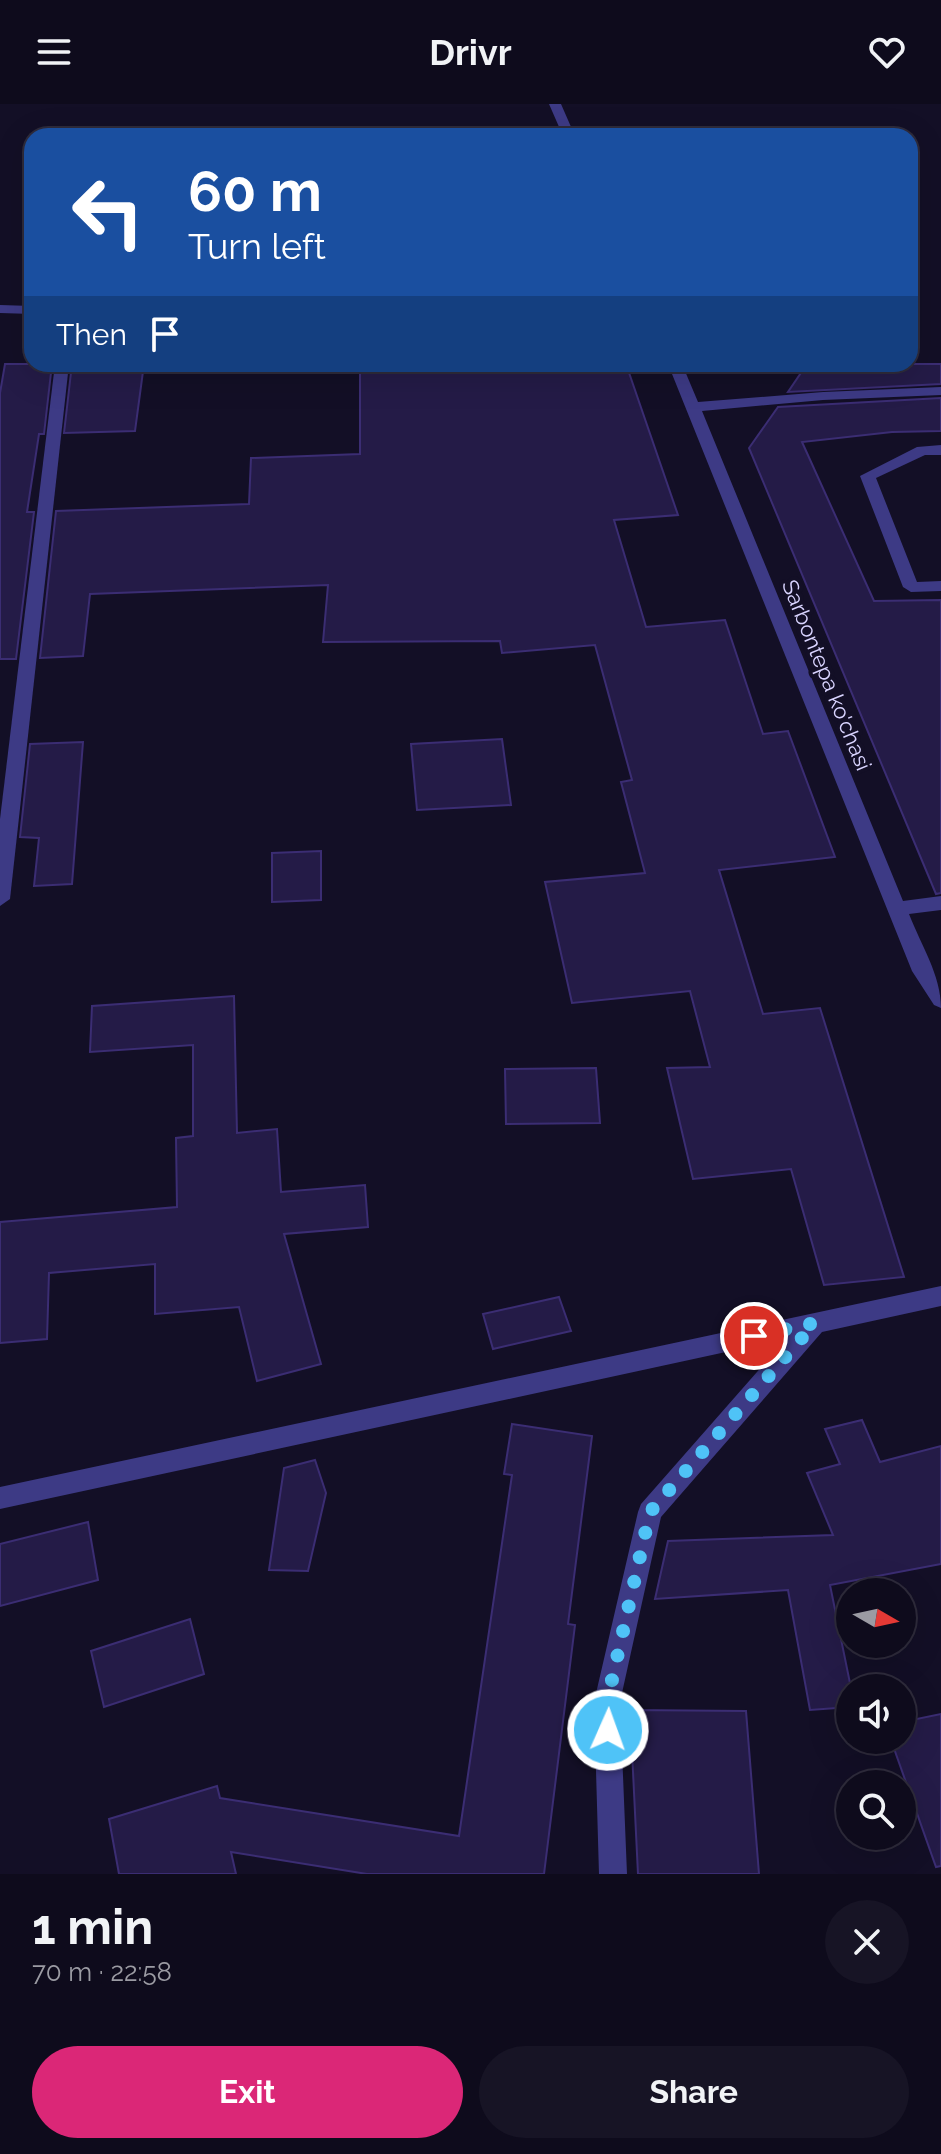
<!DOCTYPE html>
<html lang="en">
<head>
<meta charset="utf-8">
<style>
	:root { --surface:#0e0b1c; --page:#171425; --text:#f1f3f6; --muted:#9b9ba3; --line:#2e2b3b; --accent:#db2777 }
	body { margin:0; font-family:Raleway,sans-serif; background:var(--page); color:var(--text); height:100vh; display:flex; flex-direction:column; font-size:30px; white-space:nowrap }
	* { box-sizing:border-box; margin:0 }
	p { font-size:26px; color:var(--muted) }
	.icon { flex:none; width:44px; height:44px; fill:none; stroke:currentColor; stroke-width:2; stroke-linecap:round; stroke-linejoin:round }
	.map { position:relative; height:1770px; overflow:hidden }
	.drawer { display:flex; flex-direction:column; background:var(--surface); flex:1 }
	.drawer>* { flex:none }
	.banner { position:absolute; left:24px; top:24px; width:894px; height:244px; border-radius:24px; box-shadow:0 8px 32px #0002,0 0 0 2px var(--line); background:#1a4fa0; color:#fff; overflow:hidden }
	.needle { width:52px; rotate:99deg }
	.controls { position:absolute; left:836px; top:1474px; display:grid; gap:16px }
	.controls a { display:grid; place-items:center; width:80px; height:80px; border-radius:50%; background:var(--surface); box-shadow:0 8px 32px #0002,0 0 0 2px var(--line); font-size:40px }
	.pin { position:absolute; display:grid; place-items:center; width:68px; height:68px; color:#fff; margin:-34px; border:4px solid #fff; border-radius:50%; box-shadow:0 2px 8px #0007 }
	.me { position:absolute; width:88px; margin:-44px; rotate:2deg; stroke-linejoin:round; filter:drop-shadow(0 0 6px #0008) }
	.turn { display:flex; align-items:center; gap:28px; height:168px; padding:0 32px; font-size:36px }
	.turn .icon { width:104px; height:104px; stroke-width:2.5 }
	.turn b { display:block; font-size:56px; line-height:68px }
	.then { display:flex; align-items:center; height:76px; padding:0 32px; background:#0003; gap:16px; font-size:30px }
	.round { display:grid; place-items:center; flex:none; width:84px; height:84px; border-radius:42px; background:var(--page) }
	.headline { display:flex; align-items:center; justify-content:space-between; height:136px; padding:0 32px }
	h1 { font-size:48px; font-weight:700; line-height:60px }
	.action { display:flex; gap:16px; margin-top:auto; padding:16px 32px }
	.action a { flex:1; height:92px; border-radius:48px; background:var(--accent); color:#fff; font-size:32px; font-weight:700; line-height:92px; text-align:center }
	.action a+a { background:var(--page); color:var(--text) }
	header { display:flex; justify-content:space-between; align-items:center; height:104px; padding:0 32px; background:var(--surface); font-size:36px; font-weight:700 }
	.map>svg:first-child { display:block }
</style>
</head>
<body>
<header><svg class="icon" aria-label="menu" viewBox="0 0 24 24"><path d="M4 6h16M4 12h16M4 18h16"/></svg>Drivr<svg class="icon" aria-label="heart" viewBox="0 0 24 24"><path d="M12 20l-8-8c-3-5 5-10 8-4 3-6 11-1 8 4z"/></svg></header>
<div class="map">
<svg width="941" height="1770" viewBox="0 0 941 1770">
	<rect width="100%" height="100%" fill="#130f26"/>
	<g fill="#241b47" stroke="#3b2d73" stroke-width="2">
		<path d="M 5,260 L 52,260 L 44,330 L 39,330 L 27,408 L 34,408 L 16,555 L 0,555 L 0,289 Z"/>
		<path d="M 72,260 L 144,260 L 135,327 L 64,329 Z"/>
		<path d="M 360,260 L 626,260 L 678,411 L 614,416 L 646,523 L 725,516 L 763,630 L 788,627 L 835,753 L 719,766 L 763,910 L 820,904 L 904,1173 L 824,1181 L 791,1065 L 693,1075 L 667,964 L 710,963 L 690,887 L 572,899 L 545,778 L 645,769 L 621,678 L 632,676 L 595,541 L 502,549 L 500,537 L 323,538 L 328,481 L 90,490 L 83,552 L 40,554 L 56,407 L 249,400 L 251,354 L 360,350 Z"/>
		<path d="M 807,260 L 941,260 L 941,280 L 788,288 Z"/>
		<path d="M 941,294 L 941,327 L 892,328 L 802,338 L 874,497 L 941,496 L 941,789 L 936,790 L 749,344 L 778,303 Z"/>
		<path d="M 502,635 L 511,701 L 417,706 L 411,640 Z"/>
		<path d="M 83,638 L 72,780 L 34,782 L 39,734 L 20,733 L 30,640 Z"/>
		<path d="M 321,747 L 321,796 L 272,798 L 272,749 Z"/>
		<path d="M 234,892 L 237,1029 L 277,1025 L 281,1088 L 365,1081 L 368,1123 L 284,1130 L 321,1260 L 257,1277 L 239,1203 L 155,1210 L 155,1160 L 49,1169 L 47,1235 L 0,1239 L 0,1118 L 177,1103 L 176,1034 L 193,1032 L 193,941 L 90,948 L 92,902 Z"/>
		<path d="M 596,964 L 600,1019 L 506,1020 L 505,965 Z"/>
		<path d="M 559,1193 L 571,1227 L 493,1245 L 483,1210 Z"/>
		<path d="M 862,1316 L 880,1358 L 941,1342 L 941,1460 L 830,1481 L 851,1584 L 850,1603 L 810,1606 L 788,1486 L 655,1495 L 668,1437 L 833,1431 L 807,1369 L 840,1360 L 825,1325 Z"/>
		<path d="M 512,1320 L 592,1332 L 568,1520 L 575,1521 L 544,1770 L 367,1770 L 231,1748 L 236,1770 L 119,1770 L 109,1715 L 217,1682 L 220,1694 L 459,1732 L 512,1371 L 504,1370 Z"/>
		<path d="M 315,1356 L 326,1389 L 308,1467 L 269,1466 L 284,1364 Z"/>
		<path d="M 88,1418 L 98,1476 L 0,1502 L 0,1440 Z"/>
		<path d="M 190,1515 L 204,1570 L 104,1603 L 91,1547 Z"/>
		<path d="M 630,1606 L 746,1607 L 759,1770 L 638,1770 Z"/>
		<path d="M 941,1610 L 941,1762 L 936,1763 L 891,1636 L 902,1636 L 902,1618 Z"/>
	</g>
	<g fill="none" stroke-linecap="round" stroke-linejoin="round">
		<g fill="#3d3a85" fill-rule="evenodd">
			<path d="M 549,0 L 561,0 L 575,32 L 563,32 Z"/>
			<path d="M 0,201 L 32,202 L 32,210 L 0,209 Z"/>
			<path d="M 55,260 L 69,260 L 10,795 L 0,802 L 0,715 Z"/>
			<path d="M 668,260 L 682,260 L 698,298 L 823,288 L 941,283 L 941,291 L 823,296 L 702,307 L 903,797 L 941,792 L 941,806 L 909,810 C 921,841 941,871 941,904 L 934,901 L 912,867 Z"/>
			<path d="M 941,341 L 941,351 L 925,351 L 876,374 L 917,478 L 941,477 L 941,487 L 911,488 L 903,483 L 860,372 L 917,343 Z"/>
			<path d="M 941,1182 L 941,1202 L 822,1228 L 661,1413 L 620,1598 L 627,1770 L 599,1770 L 594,1598 L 638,1408 L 641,1400 L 786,1235 L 0,1405 L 0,1383 Z"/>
		</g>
	</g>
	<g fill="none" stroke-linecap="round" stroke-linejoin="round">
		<path stroke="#4fc3f7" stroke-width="14" stroke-dasharray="0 25.2" d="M 608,1626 L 607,1598 L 650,1408 L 815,1219 L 754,1232"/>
	</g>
	<g text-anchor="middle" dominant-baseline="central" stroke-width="8" stroke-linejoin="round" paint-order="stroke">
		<g font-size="22" fill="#d9d4ff" stroke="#130f26">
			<text transform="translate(827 571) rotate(68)">Sarbontepa ko'chasi</text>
		</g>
	</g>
</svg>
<div class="controls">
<a><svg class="needle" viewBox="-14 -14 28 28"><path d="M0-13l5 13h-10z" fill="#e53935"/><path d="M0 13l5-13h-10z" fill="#9b9ba3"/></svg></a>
<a><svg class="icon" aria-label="sound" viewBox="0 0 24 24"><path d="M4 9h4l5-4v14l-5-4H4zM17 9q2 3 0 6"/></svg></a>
<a><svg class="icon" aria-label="search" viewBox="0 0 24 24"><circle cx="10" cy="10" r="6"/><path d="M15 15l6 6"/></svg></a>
</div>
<div class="pin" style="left:754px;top:1232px;background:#d93025"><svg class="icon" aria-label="arrive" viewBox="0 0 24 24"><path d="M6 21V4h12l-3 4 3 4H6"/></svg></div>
<svg class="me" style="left:608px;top:1626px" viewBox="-20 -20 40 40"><circle r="17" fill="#4fc3f7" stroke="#fff" stroke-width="3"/><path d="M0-11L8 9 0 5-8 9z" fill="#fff"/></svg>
<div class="banner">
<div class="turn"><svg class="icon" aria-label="left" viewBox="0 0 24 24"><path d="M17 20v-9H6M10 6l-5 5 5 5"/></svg><div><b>60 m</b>Turn left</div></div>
<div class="then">Then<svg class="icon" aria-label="arrive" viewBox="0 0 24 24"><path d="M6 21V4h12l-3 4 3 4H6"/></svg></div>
</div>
</div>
<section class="drawer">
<div class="headline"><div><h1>1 min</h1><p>70 m · 22:58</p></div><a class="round"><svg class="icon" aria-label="close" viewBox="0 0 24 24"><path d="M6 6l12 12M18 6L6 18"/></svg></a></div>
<div class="action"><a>Exit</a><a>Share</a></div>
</section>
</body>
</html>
